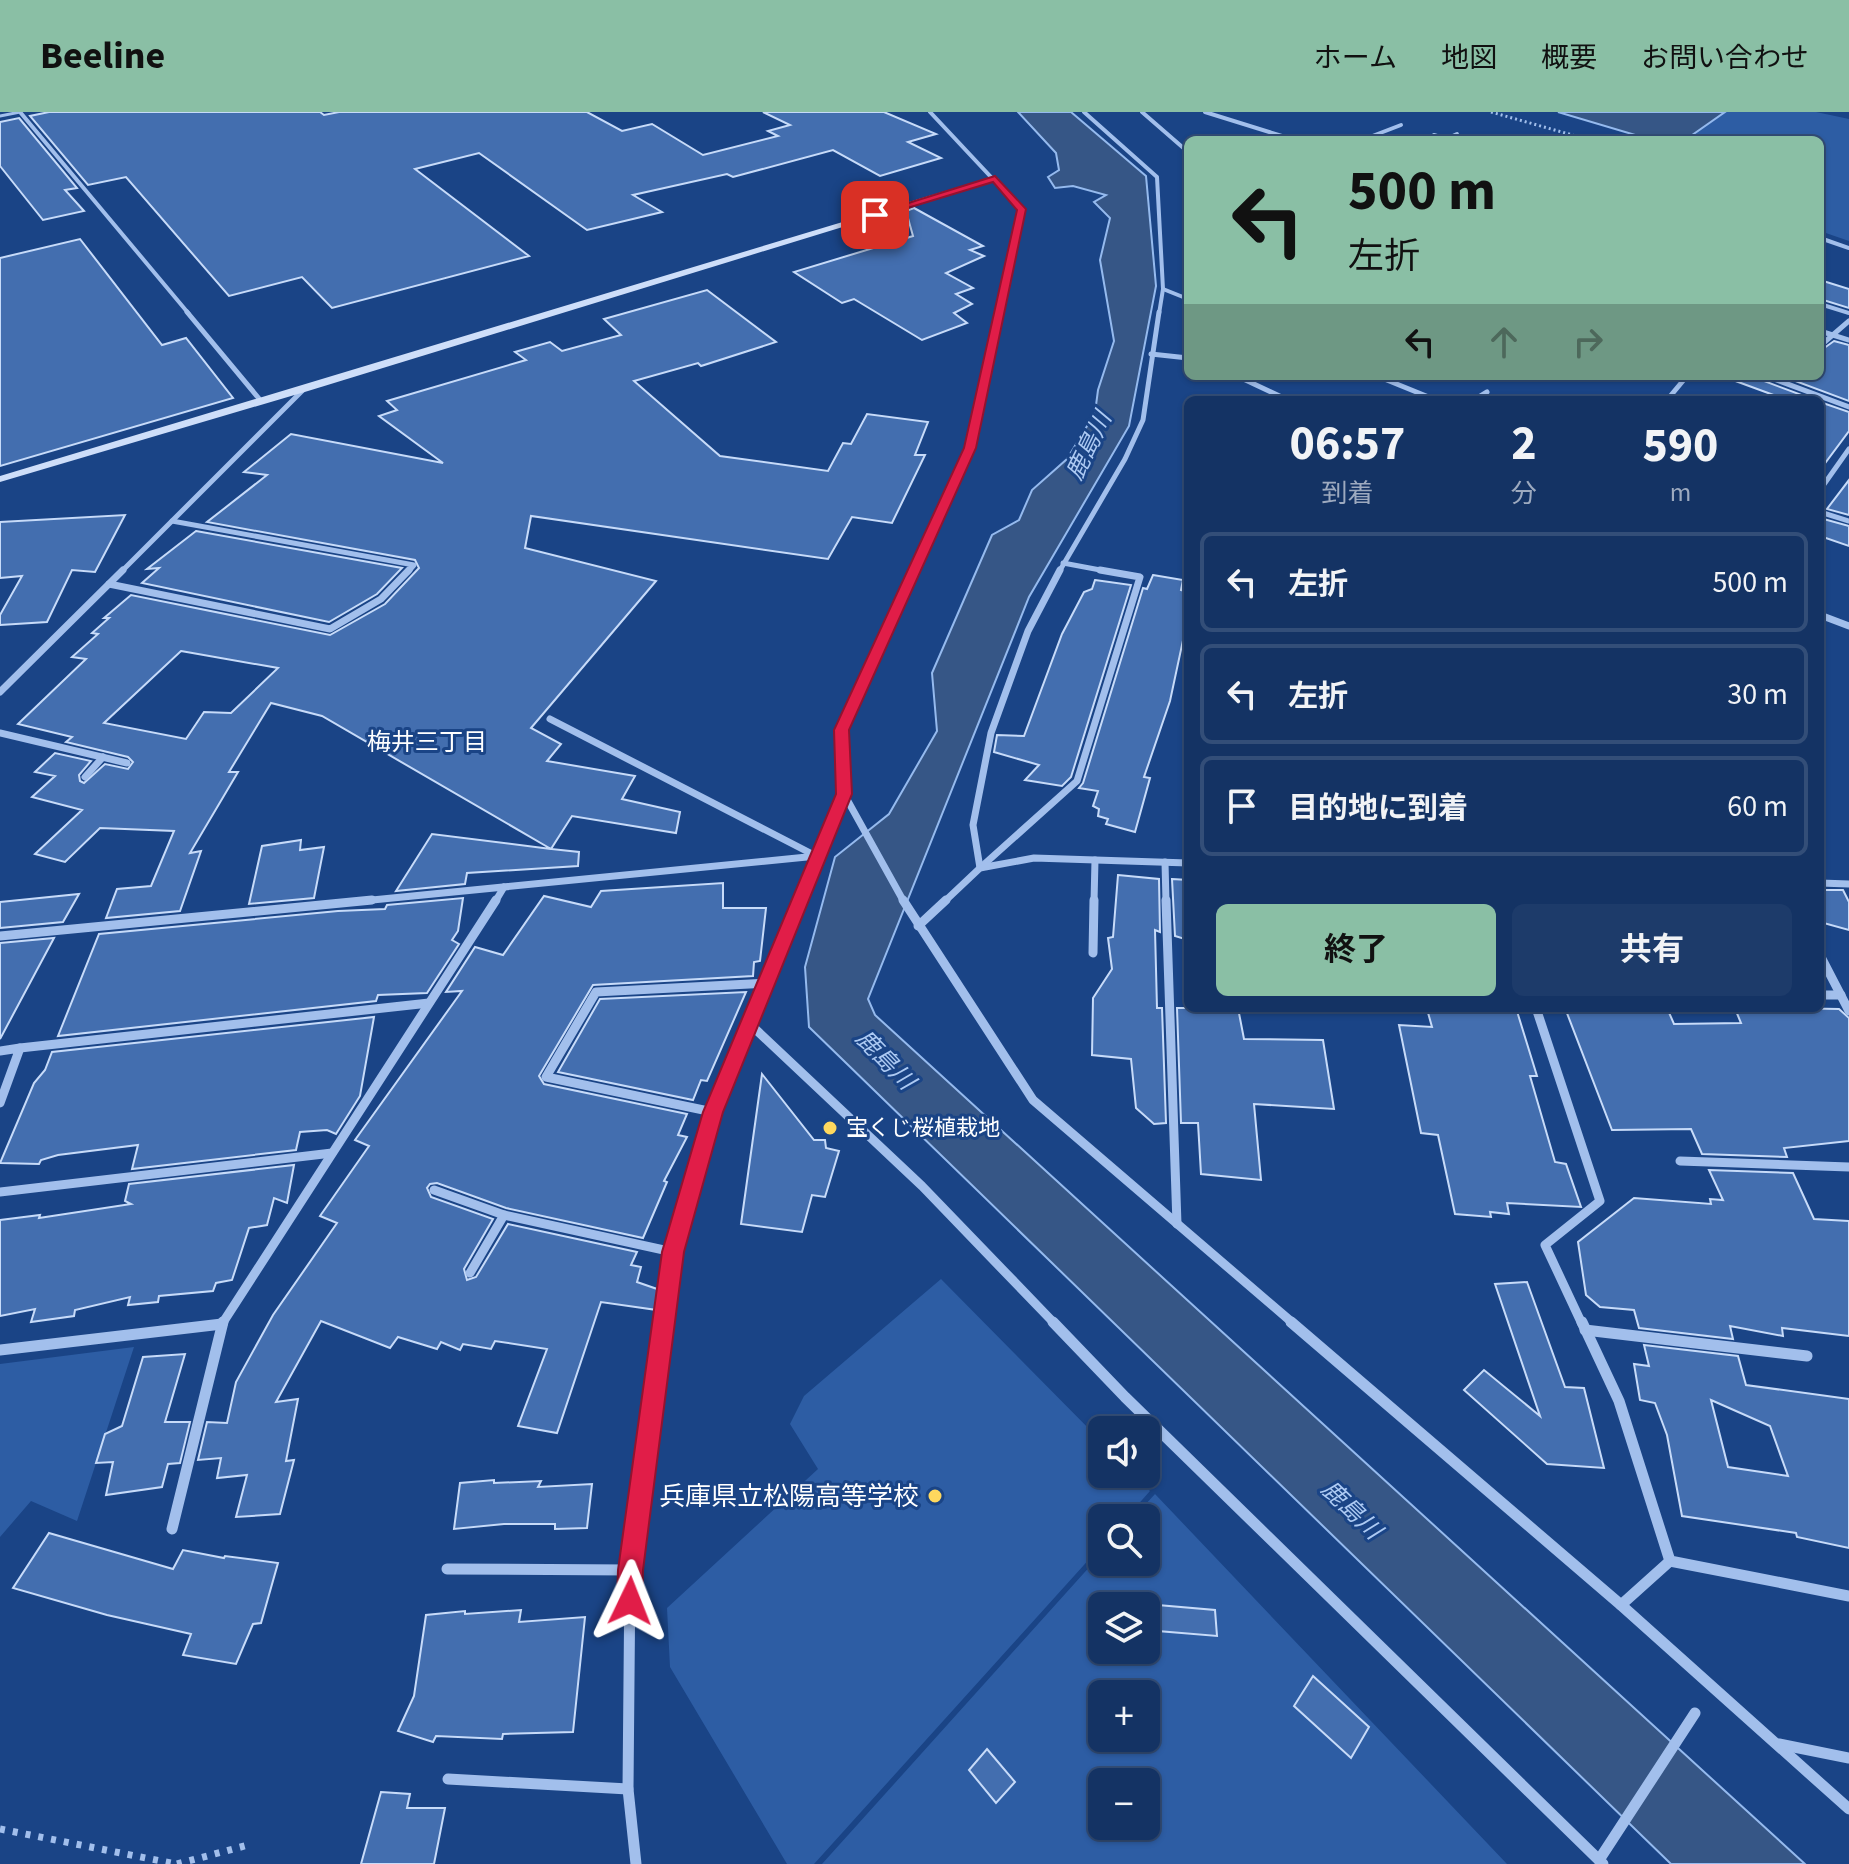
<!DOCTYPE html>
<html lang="ja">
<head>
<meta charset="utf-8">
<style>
	:root { --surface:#143364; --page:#1d3b6a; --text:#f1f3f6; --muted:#9daabf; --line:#334e78; --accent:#8abfa5 }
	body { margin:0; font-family:"Source Sans 3","Noto Sans JP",sans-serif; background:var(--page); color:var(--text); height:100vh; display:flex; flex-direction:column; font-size:30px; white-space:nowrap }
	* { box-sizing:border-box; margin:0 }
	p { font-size:26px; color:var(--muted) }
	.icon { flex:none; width:44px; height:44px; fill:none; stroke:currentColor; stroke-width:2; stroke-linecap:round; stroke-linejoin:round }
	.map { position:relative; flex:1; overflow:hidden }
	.drawer { position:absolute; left:1184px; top:284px; width:640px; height:616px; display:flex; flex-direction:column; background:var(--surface); border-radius:12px; box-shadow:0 2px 6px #0004,0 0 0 2px var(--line) }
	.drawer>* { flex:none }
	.banner { position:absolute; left:1184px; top:24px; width:640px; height:244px; border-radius:12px; box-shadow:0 2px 6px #0004,0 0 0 2px var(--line); background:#8abfa5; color:#111; overflow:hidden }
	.controls { position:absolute; left:1088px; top:1304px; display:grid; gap:16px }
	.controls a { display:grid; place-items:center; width:72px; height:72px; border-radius:12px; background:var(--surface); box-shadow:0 2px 6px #0004,0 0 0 2px var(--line); font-size:40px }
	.pin { position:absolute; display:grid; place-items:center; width:68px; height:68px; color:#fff; margin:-34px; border-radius:16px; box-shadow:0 4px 12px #0006 }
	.me { position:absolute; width:88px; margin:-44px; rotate:2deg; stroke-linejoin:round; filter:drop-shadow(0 0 6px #0008) }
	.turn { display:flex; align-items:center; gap:28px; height:168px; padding:0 32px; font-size:36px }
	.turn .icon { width:104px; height:104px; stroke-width:2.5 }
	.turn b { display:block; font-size:56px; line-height:68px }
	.lanes { display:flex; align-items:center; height:76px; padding:0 32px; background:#0003; justify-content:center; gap:40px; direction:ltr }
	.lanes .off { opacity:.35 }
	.eta { display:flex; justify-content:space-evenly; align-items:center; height:136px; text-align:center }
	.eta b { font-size:48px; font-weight:700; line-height:56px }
	.cta { display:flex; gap:16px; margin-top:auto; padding:16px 32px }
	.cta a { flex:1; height:92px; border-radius:12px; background:var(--accent); color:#111; font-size:32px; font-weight:700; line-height:92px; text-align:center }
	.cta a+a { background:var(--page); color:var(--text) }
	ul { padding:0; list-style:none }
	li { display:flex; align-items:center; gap:24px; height:100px; margin:0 16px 12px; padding:0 16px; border:4px solid var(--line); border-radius:12px }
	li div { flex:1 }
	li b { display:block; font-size:30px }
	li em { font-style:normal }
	header { display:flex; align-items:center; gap:48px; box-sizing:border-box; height:112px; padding:0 40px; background:var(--accent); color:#111 }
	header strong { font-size:38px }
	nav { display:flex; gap:44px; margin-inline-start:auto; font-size:28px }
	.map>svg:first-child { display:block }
</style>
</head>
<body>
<header>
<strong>Beeline</strong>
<nav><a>ホーム</a><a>地図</a><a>概要</a><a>お問い合わせ</a></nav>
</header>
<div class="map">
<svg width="1849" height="1752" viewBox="0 0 1849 1752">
	<rect width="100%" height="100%" fill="#1a4486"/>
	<g fill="#2d5da4" fill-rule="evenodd">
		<path d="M 1726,0 L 1816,0 L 1849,7 L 1849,129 L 1820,119 L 1820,28 L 1685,28 Z"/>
		<path d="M 941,1167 L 1102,1330 L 1102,1362 L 1134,1362 L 1150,1379 L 1126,1406 L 1102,1406 L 1102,1433 L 814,1752 L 787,1752 L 670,1555 L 667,1496 L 818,1357 L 790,1312 L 804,1284 Z"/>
		<path d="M 134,1235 L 77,1409 L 31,1389 L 0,1425 L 0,1252 Z"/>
		<path d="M 1155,1382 L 1507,1752 L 822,1752 L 1102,1441 L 1102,1450 L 1146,1450 L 1146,1406 L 1133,1406 ZM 1102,1494 L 1146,1494 L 1146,1538 L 1102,1538 ZM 1102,1582 L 1146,1582 L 1146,1626 L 1102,1626 ZM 1102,1670 L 1146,1670 L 1146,1714 L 1102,1714 Z"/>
	</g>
	<g fill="#365686" stroke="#95baee" stroke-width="2">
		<path d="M 1018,0 L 1071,0 L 1146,64 L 1156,174 L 1129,314 L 1029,485 L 868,887 L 875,903 L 1805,1752 L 1671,1752 L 809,915 L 805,855 L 835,745 L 889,702 L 937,619 L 932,561 L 992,423 L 1019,408 L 1032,378 L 1067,347 L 1095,301 L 1098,278 L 1114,229 L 1100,148 L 1110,106 L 1094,90 L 1106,83 L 1073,74 L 1055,76 L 1048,65 L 1059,58 L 1056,41 Z"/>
		<path d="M 1558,0 L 1725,0 L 1685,28 L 1652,28 Z"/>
	</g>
	<g fill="#436eaf" stroke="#c7dbf9" stroke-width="2" fill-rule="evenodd">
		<path d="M 49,0 L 320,0 L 324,3 L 339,0 L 587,0 L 622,19 L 652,12 L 703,43 L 778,24 L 768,19 L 790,13 L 763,0 L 884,0 L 936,22 L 908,30 L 941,46 L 880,64 L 833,38 L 733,65 L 727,62 L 633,83 L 662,100 L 587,118 L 479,41 L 415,57 L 529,144 L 332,196 L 302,165 L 229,184 L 126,65 L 88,73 L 30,4 Z"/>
		<path d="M 19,6 L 77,76 L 65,78 L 84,99 L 43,108 L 0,54 L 0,10 Z"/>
		<path d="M 914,96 L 983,134 L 970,138 L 984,144 L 946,161 L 973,176 L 956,182 L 972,192 L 954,201 L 967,211 L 922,228 L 854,187 L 842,191 L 794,160 L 913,124 L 906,99 Z"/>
		<path d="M 80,127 L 162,233 L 186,226 L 233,286 L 0,354 L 0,146 Z"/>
		<path d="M 1820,168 L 1849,177 L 1849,196 L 1820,187 Z"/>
		<path d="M 707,178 L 776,230 L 701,254 L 698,251 L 634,269 L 720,344 L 828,359 L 843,331 L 851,332 L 867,302 L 928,310 L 915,343 L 925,343 L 892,411 L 852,405 L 828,447 L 531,404 L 525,436 L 656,469 L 531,616 L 561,632 L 547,649 L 635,664 L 622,687 L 680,700 L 676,721 L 572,704 L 551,737 L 579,740 L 578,754 L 467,761 L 465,772 L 396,779 L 432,722 L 551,737 L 322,604 L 271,591 L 229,660 L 238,660 L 190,741 L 201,739 L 180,799 L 106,806 L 117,777 L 151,774 L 174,719 L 100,716 L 65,750 L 35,742 L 82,698 L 32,685 L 55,664 L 35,660 L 55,641 L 91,649 L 79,663 L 80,669 L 84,671 L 105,652 L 128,657 L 133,650 L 128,645 L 66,630 L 72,625 L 18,612 L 86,547 L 72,545 L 98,522 L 92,521 L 109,506 L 104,506 L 131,483 L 330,523 L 385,492 L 419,456 L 415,448 L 207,410 L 267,363 L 244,360 L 291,322 L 443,351 L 379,304 L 397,298 L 387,289 L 526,248 L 515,240 L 550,230 L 562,239 L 621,223 L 604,207 ZM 181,539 L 278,556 L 231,601 L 204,600 L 186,627 L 104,611 Z"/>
		<path d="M 1834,229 L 1849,233 L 1849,289 L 1782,264 L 1820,264 L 1820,239 Z"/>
		<path d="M 1730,264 L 1761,264 L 1764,269 L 1815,288 L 1787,288 L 1730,267 Z"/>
		<path d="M 1820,290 L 1849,300 L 1849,319 L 1820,358 Z"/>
		<path d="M 1849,368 L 1849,403 L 1827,397 Z"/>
		<path d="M 125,403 L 95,460 L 72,458 L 47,510 L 0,513 L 0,503 L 22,464 L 0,466 L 0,410 Z"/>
		<path d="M 1820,406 L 1849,414 L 1849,434 L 1820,424 Z"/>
		<path d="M 196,419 L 402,456 L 377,482 L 329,510 L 142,471 L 159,456 L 147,457 Z"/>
		<path d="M 1153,463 L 1183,468 L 1181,478 L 1188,480 L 1188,505 L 1170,589 L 1144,665 L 1150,666 L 1135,720 L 1106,712 L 1108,707 L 1098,704 L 1099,697 L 1093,694 L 1098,679 L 1079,676 L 1083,671 L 1143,476 L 1147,477 Z"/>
		<path d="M 1095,468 L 1131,473 L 1071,665 L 1062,674 L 1025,668 L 1039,653 L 994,640 L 997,623 L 1024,624 L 1062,522 L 1084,480 L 1092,477 Z"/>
		<path d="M 301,728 L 300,738 L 324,735 L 314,786 L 249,792 L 262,734 Z"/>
		<path d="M 1118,763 L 1159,767 L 1160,820 L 1155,818 L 1157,896 L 1162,896 L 1166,1011 L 1154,1012 L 1136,996 L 1131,947 L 1092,943 L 1093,886 L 1112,857 L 1108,826 L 1113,825 Z"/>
		<path d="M 1172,767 L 1188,768 L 1188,828 L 1175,824 Z"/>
		<path d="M 723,771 L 723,796 L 766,796 L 760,849 L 754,850 L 753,864 L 593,873 L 539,964 L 544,972 L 687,1002 L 678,1023 L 687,1025 L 664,1069 L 667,1070 L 643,1126 L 506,1096 L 437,1071 L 430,1072 L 427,1076 L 431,1085 L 493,1107 L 464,1157 L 467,1168 L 476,1165 L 508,1112 L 637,1140 L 631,1153 L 641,1155 L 637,1170 L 660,1178 L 657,1198 L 601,1190 L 557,1321 L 518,1314 L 547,1237 L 495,1229 L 491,1237 L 463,1232 L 460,1238 L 441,1230 L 437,1237 L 398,1225 L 390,1236 L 321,1209 L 276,1290 L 298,1287 L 286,1349 L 294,1348 L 280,1402 L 236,1405 L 247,1363 L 217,1366 L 221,1346 L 198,1348 L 207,1310 L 227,1311 L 236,1270 L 273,1203 L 337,1111 L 320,1104 L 369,1034 L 355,1028 L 462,879 L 446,880 L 475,835 L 503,843 L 544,784 L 591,795 L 601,779 Z"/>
		<path d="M 1820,778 L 1843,778 L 1849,790 L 1849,818 L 1820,810 Z"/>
		<path d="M 79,782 L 63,810 L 0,816 L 0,790 Z"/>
		<path d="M 463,786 L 458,819 L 452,828 L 459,832 L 427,881 L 378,883 L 376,889 L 58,924 L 99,822 L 338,799 L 385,797 L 387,793 Z"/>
		<path d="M 54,826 L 0,927 L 0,831 Z"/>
		<path d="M 746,880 L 707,969 L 701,968 L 693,988 L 558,960 L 600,887 Z"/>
		<path d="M 1177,896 L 1238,896 L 1244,927 L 1323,928 L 1334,997 L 1254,992 L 1261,1068 L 1201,1062 L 1198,1011 L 1181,1011 Z"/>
		<path d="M 1478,896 L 1516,896 L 1537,964 L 1530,964 L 1555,1050 L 1566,1052 L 1581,1095 L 1507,1091 L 1509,1102 L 1490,1100 L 1491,1105 L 1455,1102 L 1438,1023 L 1421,1021 L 1399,913 L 1432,915 L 1427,897 L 1480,901 Z"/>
		<path d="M 1565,896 L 1667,896 L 1674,912 L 1741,911 L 1736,899 L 1788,901 L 1785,896 L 1839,897 L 1849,906 L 1849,1029 L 1784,1036 L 1787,1045 L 1702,1042 L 1691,1017 L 1612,1018 Z"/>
		<path d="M 374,905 L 360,984 L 336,1022 L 327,1018 L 300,1020 L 296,1038 L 132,1057 L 138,1033 L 58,1043 L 41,1048 L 39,1052 L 0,1051 L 34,971 L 45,958 L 52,940 Z"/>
		<path d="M 762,962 L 814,1028 L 825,1028 L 826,1036 L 839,1039 L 825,1085 L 812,1083 L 802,1120 L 741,1112 Z"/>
		<path d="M 294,1053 L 287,1091 L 274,1086 L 267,1113 L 249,1116 L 232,1168 L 216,1171 L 213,1179 L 159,1184 L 158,1190 L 128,1193 L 130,1185 L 75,1198 L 74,1204 L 31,1210 L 35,1197 L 0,1204 L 0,1108 L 40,1103 L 39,1106 L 131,1092 L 125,1089 L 129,1072 Z"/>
		<path d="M 1709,1058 L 1793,1061 L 1814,1107 L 1849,1109 L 1849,1224 L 1782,1216 L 1783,1224 L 1730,1214 L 1733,1227 L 1639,1216 L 1634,1198 L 1600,1195 L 1586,1183 L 1578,1130 L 1634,1086 L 1711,1092 L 1710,1087 L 1723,1088 Z"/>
		<path d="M 1527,1170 L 1565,1275 L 1584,1276 L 1604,1356 L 1547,1352 L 1464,1278 L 1484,1258 L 1540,1304 L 1495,1172 Z"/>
		<path d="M 1644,1233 L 1738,1244 L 1746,1273 L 1849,1287 L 1849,1436 L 1797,1425 L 1796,1421 L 1682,1404 L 1667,1323 L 1655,1291 L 1640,1288 L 1634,1252 L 1649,1254 ZM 1711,1288 L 1770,1314 L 1788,1364 L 1728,1355 Z"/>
		<path d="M 185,1242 L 165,1310 L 190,1310 L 180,1351 L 168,1352 L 162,1375 L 106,1383 L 113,1350 L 96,1351 L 105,1322 L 122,1314 L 143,1245 Z"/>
		<path d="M 494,1368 L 494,1371 L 541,1369 L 538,1375 L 592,1372 L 587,1416 L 555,1417 L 555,1412 L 504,1412 L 454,1417 L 460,1371 Z"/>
		<path d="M 49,1421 L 173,1457 L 183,1438 L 224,1446 L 225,1444 L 278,1451 L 261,1511 L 253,1512 L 236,1552 L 183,1543 L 191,1522 L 107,1503 L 13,1476 Z"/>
		<path d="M 1146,1492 L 1215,1498 L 1217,1524 L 1146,1518 Z"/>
		<path d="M 521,1498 L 519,1510 L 585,1505 L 573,1620 L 503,1622 L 502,1627 L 436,1624 L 433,1630 L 398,1619 L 414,1584 L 426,1503 L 465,1499 L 465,1502 Z"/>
		<path d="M 1313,1564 L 1369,1615 L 1351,1646 L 1294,1594 Z"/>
		<path d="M 987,1637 L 1015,1670 L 996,1691 L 969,1658 Z"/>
		<path d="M 381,1680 L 410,1682 L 407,1696 L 445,1696 L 434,1752 L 361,1752 Z"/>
	</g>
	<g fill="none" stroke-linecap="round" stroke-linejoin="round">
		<path stroke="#a2bfec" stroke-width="3" stroke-dasharray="2 3" stroke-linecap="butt" d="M 1491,0 L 1590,28"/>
		<g stroke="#a2bfec" stroke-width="7" stroke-dasharray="5 8" stroke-linecap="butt">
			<path d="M 0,1717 L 176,1752"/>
			<path d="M 177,1752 L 252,1732"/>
		</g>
		<path stroke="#a2bfec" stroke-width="3" d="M 0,4 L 20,0"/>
		<g stroke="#a2bfec" stroke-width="4">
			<path d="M 20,0 L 189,202"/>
			<path d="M 930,0 L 1021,97 L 999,202"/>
			<path d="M 1084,0 L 1157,65 L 1163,177 L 1159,202"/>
			<path d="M 1142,0 L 1188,40"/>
			<path d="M 1205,0 L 1295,28"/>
			<path d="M 1434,23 L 1446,27"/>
			<path d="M 1362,28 L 1401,13"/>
			<path d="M 1444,28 L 1457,22"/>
			<path d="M 1820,126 L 1849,136"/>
			<path d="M 1163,177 L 1188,187"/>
			<path d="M 1820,192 L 1849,201"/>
		</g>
		<g stroke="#a2bfec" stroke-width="5">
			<path d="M 187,200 L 261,289"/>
			<path d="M 1820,219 L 1849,228"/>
			<path d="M 1820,234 L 1849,209"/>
			<path d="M 1151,242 L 1188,246"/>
			<path d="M 1237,264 L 1288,288"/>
			<path d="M 1377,264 L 1436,288"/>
			<path d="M 1766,264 L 1849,295"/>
			<path d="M 1474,288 L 1487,280"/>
			<path d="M 1667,288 L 1687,264"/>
			<path d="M 1820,378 L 1849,337"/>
			<path d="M 1820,400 L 1849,409"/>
			<path d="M 172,409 L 414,453 L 408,460"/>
			<path d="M 1063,451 L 1111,460"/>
			<path d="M 121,460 L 304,277"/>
			<path d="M 914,460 L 970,336 L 999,200"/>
			<path d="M 1059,460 L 1125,347 L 1143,308 L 1159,200"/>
		</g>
		<g stroke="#a2bfec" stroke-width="7">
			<path d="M 109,472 L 330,517 L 381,487 L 409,458"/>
			<path d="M 1820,503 L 1849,514"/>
			<path d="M 0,580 L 123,458"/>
			<path d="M 550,607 L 816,744"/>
			<path d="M 0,621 L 127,651"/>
			<path d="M 85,665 L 103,645"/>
			<path d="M 844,682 L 904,790"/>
			<path d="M 1165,750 L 1166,790"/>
			<path d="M 980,756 L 973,713 L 991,621 L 1028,519 L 1060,458"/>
			<path d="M 980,756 L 1077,669 L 1140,465 L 1100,458"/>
			<path d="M 1820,771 L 1849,772"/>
			<path d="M 352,790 L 817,744"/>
			<path d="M 495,790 L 504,775"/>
			<path d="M 800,790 L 844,682 L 842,618 L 915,458"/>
			<path d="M 944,790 L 980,756 L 1034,746 L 1188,751"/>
			<path d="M 1094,790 L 1095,748"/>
		</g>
		<g stroke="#a2bfec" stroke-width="9">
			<path d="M 903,788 L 1033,988 L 1294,1212"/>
			<path d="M 1166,788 L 1177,1112"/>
			<path d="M 918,814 L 946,788"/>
			<path d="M 0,824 L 372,788"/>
			<path d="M 1093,841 L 1094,788"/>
			<path d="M 1820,843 L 1849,899"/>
			<path d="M 1820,883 L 1841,883"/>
			<path d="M 1536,896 L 1600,1089 L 1545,1133 L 1582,1212"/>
			<path d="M 751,913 L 922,1074 L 1055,1212"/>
			<path d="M 20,936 L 429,891"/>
			<path d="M 0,939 L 20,936 L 0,991"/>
			<path d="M 713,1000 L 546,965 L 596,880 L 769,871"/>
			<path d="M 1680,1049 L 1849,1055"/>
			<path d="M 434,1078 L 504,1103 L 673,1140"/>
			<path d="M 0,1080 L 332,1041"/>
			<path d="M 470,1161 L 504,1103"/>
			<path d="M 222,1212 L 496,788"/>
			<path d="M 663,1212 L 673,1140 L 713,1000 L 801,788"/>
		</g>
		<g stroke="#a2bfec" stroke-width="11">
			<path d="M 1053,1210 L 1125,1285 L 1603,1752"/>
			<path d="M 1291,1210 L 1621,1493 L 1849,1697"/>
			<path d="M 1582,1210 L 1619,1289 L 1670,1449 L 1849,1484"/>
			<path d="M 1585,1218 L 1807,1244"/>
			<path d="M 0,1238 L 222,1212"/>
			<path d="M 172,1417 L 223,1210"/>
			<path d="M 447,1457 L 630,1458"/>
			<path d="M 1621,1493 L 1670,1449"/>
			<path d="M 1779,1632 L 1849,1646"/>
			<path d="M 448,1667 L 628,1677"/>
			<path d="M 1599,1748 L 1695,1601"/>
			<path d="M 636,1752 L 628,1677 L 630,1458 L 664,1210"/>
		</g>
		<path fill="#cedef9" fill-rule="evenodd" d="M 992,65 L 999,67 L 308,279 L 0,370 L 0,364 Z"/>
	</g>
	<path fill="#e11d48" stroke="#92132f" stroke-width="2" d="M 995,64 L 1026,97 L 976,336 L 849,618 L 852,682 L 723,1000 L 684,1140 L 643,1458 L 642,1489 L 639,1498 L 630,1502 L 621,1498 L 617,1489 L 618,1458 L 662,1140 L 703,1000 L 836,682 L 834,618 L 964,336 L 1017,98 L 993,70 L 878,105 L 870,103 Z"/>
	<g fill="#fed85e" stroke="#1a4486" stroke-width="3">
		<circle cx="830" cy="1016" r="8"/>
		<circle cx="935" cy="1384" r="8"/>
	</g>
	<g text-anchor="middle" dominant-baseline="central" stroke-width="6" stroke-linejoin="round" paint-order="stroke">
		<g font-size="22" fill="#fff" stroke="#1a4486" text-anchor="start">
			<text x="846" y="1016">宝くじ桜植栽地</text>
		</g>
		<g font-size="24" font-style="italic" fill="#adcaf3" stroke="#1a4486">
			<text transform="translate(1089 334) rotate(-64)">鹿島川</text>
			<text transform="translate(885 948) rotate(46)">鹿島川</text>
			<text transform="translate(1351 1398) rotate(44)">鹿島川</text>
		</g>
		<g font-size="24" fill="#fff" stroke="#1a4486">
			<text x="427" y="630">梅井三丁目</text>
		</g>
		<g font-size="26" fill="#fff" stroke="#1a4486" text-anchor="end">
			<text x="919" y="1384">兵庫県立松陽高等学校</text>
		</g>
	</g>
</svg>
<div class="controls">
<a><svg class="icon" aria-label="sound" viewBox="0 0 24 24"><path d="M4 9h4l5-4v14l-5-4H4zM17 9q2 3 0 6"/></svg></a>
<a><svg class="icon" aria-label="search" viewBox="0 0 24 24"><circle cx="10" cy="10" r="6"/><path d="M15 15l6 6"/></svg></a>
<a><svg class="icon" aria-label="layers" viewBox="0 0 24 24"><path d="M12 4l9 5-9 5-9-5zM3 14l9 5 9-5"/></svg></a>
<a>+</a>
<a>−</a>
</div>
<div class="pin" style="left:875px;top:103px;background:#d93025"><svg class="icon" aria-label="arrive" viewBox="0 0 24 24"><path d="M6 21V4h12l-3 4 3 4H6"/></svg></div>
<svg class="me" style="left:630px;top:1489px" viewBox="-20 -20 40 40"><path d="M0-17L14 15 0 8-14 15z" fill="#e11d48" stroke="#fff" stroke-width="4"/></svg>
<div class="banner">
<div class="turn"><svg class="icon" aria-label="left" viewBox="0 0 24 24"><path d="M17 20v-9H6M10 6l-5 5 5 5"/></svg><div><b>500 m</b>左折</div></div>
<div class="lanes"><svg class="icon" aria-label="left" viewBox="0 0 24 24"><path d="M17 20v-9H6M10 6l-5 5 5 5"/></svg><svg class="icon off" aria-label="ahead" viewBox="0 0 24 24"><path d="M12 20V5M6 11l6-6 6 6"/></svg><svg class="icon off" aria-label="right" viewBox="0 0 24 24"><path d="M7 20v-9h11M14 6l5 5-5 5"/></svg></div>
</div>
<section class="drawer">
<div class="eta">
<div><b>06:57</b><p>到着</p></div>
<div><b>2</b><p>分</p></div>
<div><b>590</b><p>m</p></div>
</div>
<ul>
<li><svg class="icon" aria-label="left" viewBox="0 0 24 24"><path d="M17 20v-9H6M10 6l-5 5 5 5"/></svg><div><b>左折</b></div><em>500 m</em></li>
<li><svg class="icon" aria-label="left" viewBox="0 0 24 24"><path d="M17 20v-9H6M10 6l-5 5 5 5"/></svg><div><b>左折</b></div><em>30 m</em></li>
<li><svg class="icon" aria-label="arrive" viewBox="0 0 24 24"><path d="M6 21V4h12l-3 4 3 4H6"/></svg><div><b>目的地に到着</b></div><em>60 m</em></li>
</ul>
<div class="cta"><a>終了</a><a>共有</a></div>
</section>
</div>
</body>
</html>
